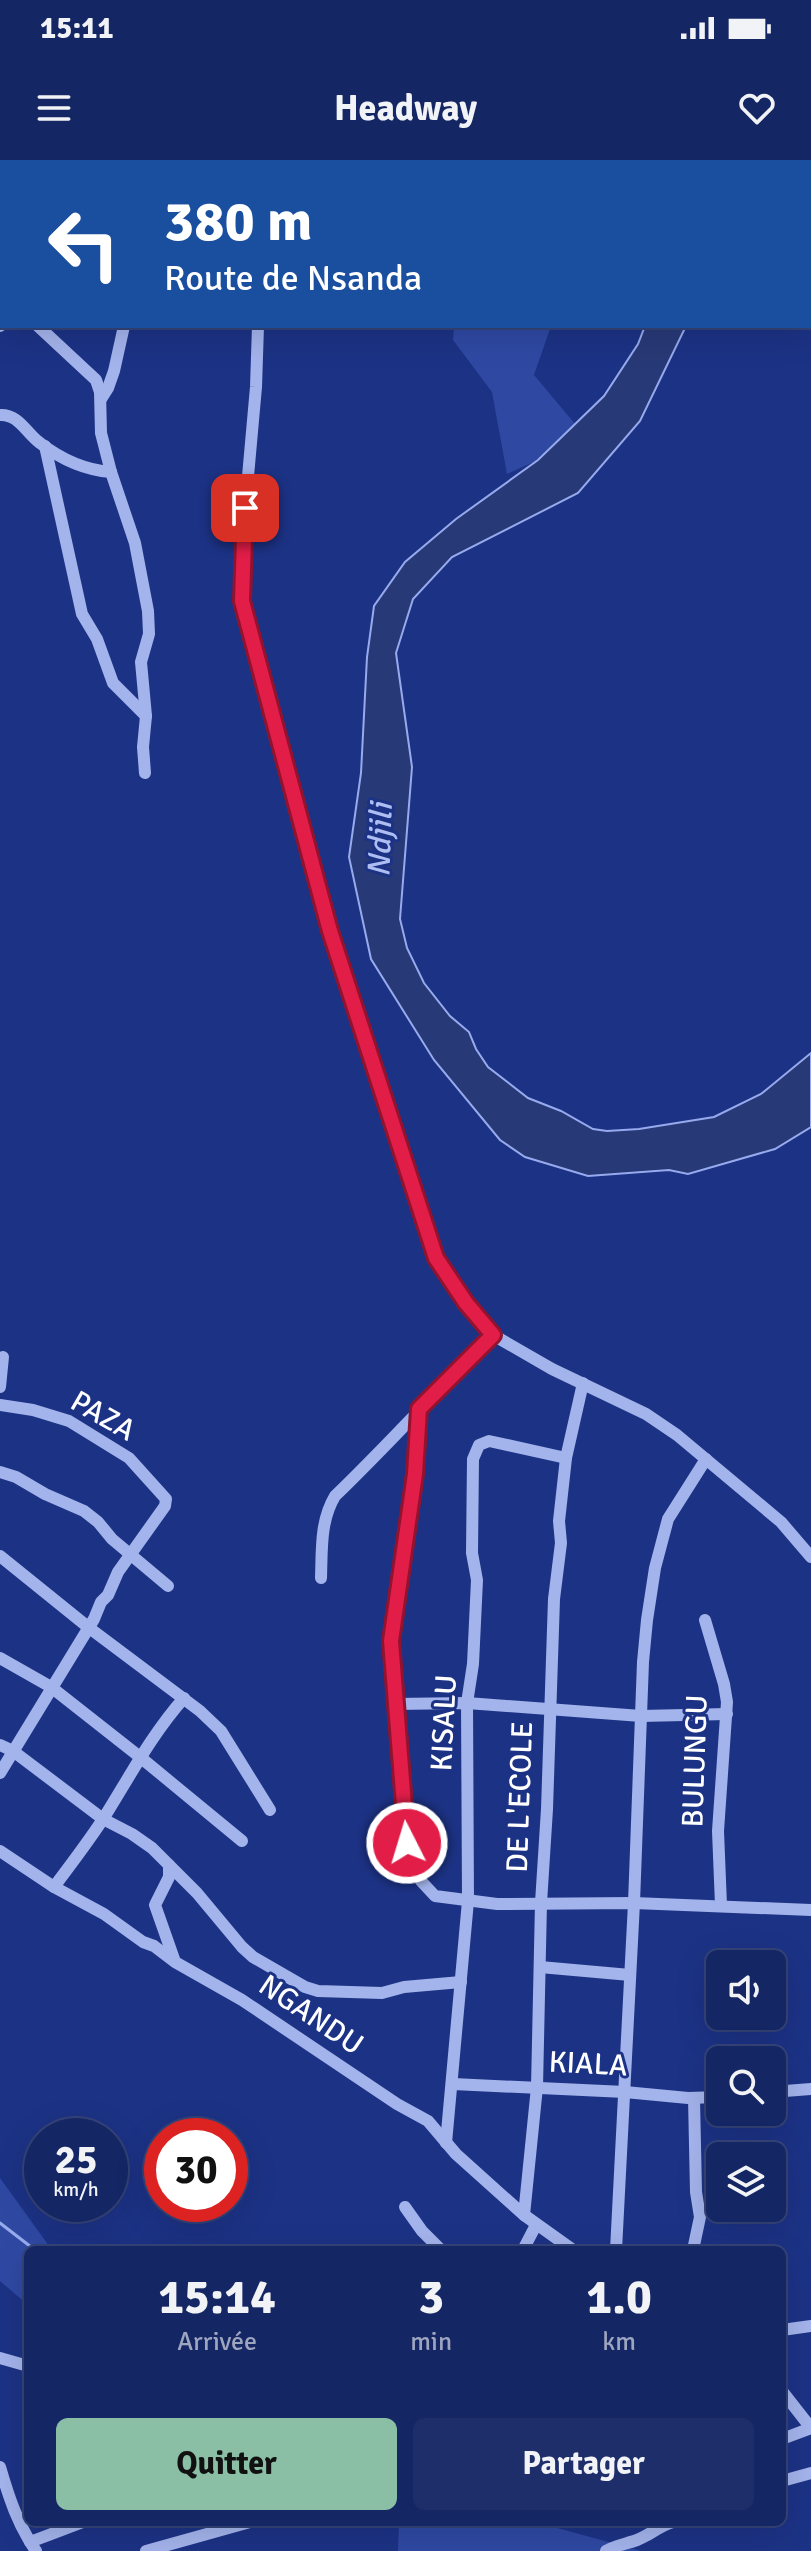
<!DOCTYPE html>
<html lang="fr">
<head>
<meta charset="utf-8">
<style>
	:root { --surface:#152664; --page:#1e2e6a; --text:#f1f3f6; --muted:#9da5bf; --line:#344378; --accent:#8abfa5 }
	body { margin:0; font-family:Signika,sans-serif; background:var(--page); color:var(--text); height:100vh; display:flex; flex-direction:column; font-size:30px; white-space:nowrap }
	* { box-sizing:border-box; margin:0 }
	p { font-size:26px; color:var(--muted) }
	.icon { flex:none; width:44px; height:44px; fill:none; stroke:currentColor; stroke-width:2; stroke-linecap:round; stroke-linejoin:round }
	.map { position:relative; flex:1; overflow:hidden }
	.side { position:absolute; left:24px; top:2086px; width:762px; height:280px; display:flex; flex-direction:column; background:var(--surface); border-radius:12px; box-shadow:0 8px 32px #0002,0 0 0 2px var(--line) }
	.side>* { flex:none }
	.top-card { position:absolute; left:0px; top:0px; width:812px; height:168px; box-shadow:0 8px 32px #0002,0 0 0 2px var(--line); background:#1a4fa0; color:#fff; overflow:hidden }
	.controls { position:absolute; left:706px; top:1790px; display:grid; gap:16px }
	.controls a { display:grid; place-items:center; width:80px; height:80px; border-radius:12px; background:var(--surface); box-shadow:0 8px 32px #0002,0 0 0 2px var(--line); font-size:40px }
	.speed { position:absolute; left:24px; top:1958px; display:flex; gap:16px; font-size:40px; font-weight:700; text-align:center }
	.speed>* { display:grid; place-content:center; width:104px; height:104px; border-radius:50%; background:var(--surface); box-shadow:0 8px 32px #0002,0 0 0 2px var(--line); line-height:1 }
	.speed small { font-size:20px; font-weight:400 }
	.speed .limit { border:12px solid #d22; background:#fff; color:#111 }
	.pin { position:absolute; display:grid; place-items:center; width:68px; height:68px; color:#fff; margin:-34px; border-radius:16px; box-shadow:0 4px 12px #0006 }
	.me { position:absolute; width:88px; margin:-44px; rotate:355deg; stroke-linejoin:round; filter:drop-shadow(0 0 6px #0008) }
	.turn { display:flex; align-items:center; gap:28px; height:168px; padding:0 32px; font-size:36px }
	.turn .icon { width:104px; height:104px; stroke-width:2.5 }
	.turn b { display:block; font-size:56px; line-height:68px }
	.eta { display:flex; justify-content:space-evenly; align-items:center; height:136px; text-align:center }
	.eta b { font-size:48px; font-weight:700; line-height:56px }
	.button { display:flex; gap:16px; margin-top:auto; padding:16px 32px }
	.button a { flex:1; height:92px; border-radius:12px; background:var(--accent); color:#111; font-size:32px; font-weight:700; line-height:92px; text-align:center }
	.button a+a { background:var(--page); color:var(--text) }
	.status { display:flex; justify-content:space-between; align-items:center; height:56px; padding:0 40px; background:var(--surface); direction:ltr }
	.status svg { height:22px; fill:currentColor }
	header { display:flex; justify-content:space-between; align-items:center; height:104px; padding:0 32px; background:var(--surface); font-size:36px; font-weight:700 }
	.map>svg:first-child { display:block }
</style>
</head>
<body>
<div class="status"><b>15:11</b><svg viewBox="0 0 49 12"><path d="M0 12V9h3v3zM5 12V6h3v6zM10 12V3h3v9zM15 12V0h3v12zM26 1h20v11H26zM47 4h2v5h-2z"/></svg></div>
<header><svg class="icon" aria-label="menu" viewBox="0 0 24 24"><path d="M4 6h16M4 12h16M4 18h16"/></svg>Headway<svg class="icon" aria-label="heart" viewBox="0 0 24 24"><path d="M12 20l-8-8c-3-5 5-10 8-4 3-6 11-1 8 4z"/></svg></header>
<div class="map">
<svg width="811" height="2391" viewBox="0 0 811 2391">
	<rect width="100%" height="100%" fill="#1c3285"/>
	<g fill="#2f49a3">
		<path d="M 454,166 L 551,166 L 534,215 L 575,264 L 538,300 L 507,314 L 492,232 L 453,180 Z"/>
		<path d="M 0,2018 L 52,2090 L 28,2090 L 28,2145 L 0,2121 Z"/>
		<path d="M 399,2362 L 545,2362 L 550,2366 L 641,2391 L 398,2391 Z"/>
	</g>
	<path fill="#283977" stroke="#96aaed" stroke-width="2" d="M 645,166 L 686,166 L 640,261 L 578,333 L 452,397 L 413,439 L 396,493 L 412,607 L 400,759 L 407,788 L 424,823 L 450,856 L 469,872 L 476,889 L 488,907 L 528,938 L 561,951 L 593,969 L 607,971 L 639,969 L 714,957 L 761,934 L 811,893 L 811,967 L 775,989 L 688,1014 L 669,1010 L 588,1016 L 525,997 L 500,980 L 434,900 L 371,799 L 349,697 L 361,613 L 367,497 L 374,446 L 405,402 L 456,359 L 538,300 L 604,236 L 638,184 Z"/>
	<g fill="none" stroke-linecap="round" stroke-linejoin="round">
		<path stroke="#96aaed" stroke-width="3" d="M 0,2063 L 35,2090"/>
		<g stroke="#a3b3eb" stroke-width="12">
			<path d="M 60,0 L 63,2"/>
			<path d="M 224,0 L 224,2"/>
			<path d="M 0,41 L 2,43"/>
			<path d="M 0,75 L 2,73"/>
			<path d="M 0,134 L 2,136"/>
			<path d="M 0,166 L 2,164"/>
			<path d="M 38,166 L 96,220 L 100,232 L 101,273 L 111,312 L 135,383 L 148,451 L 149,474 L 141,502 L 146,556 L 143,587 L 145,613"/>
			<path d="M 258,166 L 256,227 L 243,372 L 242,441 L 330,771 L 436,1098 L 466,1143 L 493,1175 L 552,1209 L 646,1254 L 677,1275 L 781,1362 L 811,1397"/>
			<path d="M 101,239 L 108,228 L 114,211 L 124,166"/>
			<path d="M 0,255 C 19,254 26,273 40,283 C 62,300 84,310 111,312"/>
			<path d="M 45,286 L 82,454 L 97,479 L 113,523 L 146,556"/>
			<path d="M 0,1227 L 3,1197"/>
			<path d="M 0,1245 L 33,1250 L 69,1261 L 129,1298 L 166,1339 L 165,1346 L 118,1412 L 108,1435 L 101,1442 L 94,1459 L 0,1613"/>
			<path d="M 419,1249 L 415,1314 L 391,1481 L 407,1683 L 421,1721 L 435,1736 L 497,1744 L 634,1743 L 811,1750"/>
			<path d="M 0,1312 L 16,1317 L 45,1334 L 84,1351 L 98,1362 L 112,1379 L 168,1426"/>
			<path d="M 0,1396 L 88,1467 L 200,1551 L 221,1571 L 270,1650"/>
			<path d="M 321,1418 C 322,1390 320,1361 335,1336 C 389,1284 439,1228 493,1175"/>
			<path d="M 705,1460 L 724,1524 L 727,1542 L 718,1671 L 721,1745"/>
			<path d="M 0,1498 L 51,1527 L 140,1597 L 242,1681"/>
			<path d="M 395,1544 L 467,1543 L 641,1556 L 727,1554"/>
			<path d="M 0,1585 L 13,1591 L 103,1659 L 132,1674 L 152,1688 L 197,1733 L 242,1787 L 253,1797 L 305,1827 L 318,1831 L 382,1833 L 404,1827 L 461,1822"/>
			<path d="M 0,1691 L 54,1727 L 104,1754 L 143,1782 L 154,1786 L 175,1802 L 242,1840 L 397,1944 L 428,1961 L 456,1994 L 524,2055 L 573,2090"/>
			<path d="M 169,1705 L 169,1717 L 155,1745 L 174,1799"/>
			<path d="M 54,1727 C 71,1704 89,1681 105,1656 C 130,1616 152,1574 184,1538"/>
			<path d="M 540,1807 L 630,1815"/>
			<path d="M 453,1924 L 625,1932 L 688,1938 L 720,1937"/>
			<path d="M 772,1932 L 811,1929"/>
			<path d="M 446,1983 L 468,1741 L 467,1543 L 473,1504 L 477,1420 L 472,1393 L 473,1299 L 479,1285 L 489,1281 L 566,1298"/>
			<path d="M 405,2047 L 422,2071 L 441,2090"/>
			<path d="M 524,2055 L 537,1927 L 541,1743 L 547,1649 L 554,1439 L 561,1383 L 559,1361 L 566,1298 L 583,1223"/>
			<path d="M 523,2090 L 536,2065"/>
			<path d="M 616,2090 L 634,1743 L 643,1502 L 647,1460 L 655,1408 L 668,1359 L 706,1299"/>
			<path d="M 693,2090 L 700,2057 L 696,2032 L 694,1938"/>
			<path d="M 782,2170 L 811,2166"/>
			<path d="M 0,2198 L 28,2206"/>
			<path d="M 782,2231 L 811,2268"/>
			<path d="M 782,2279 L 811,2268"/>
			<path d="M 0,2307 C 9,2338 18,2365 36,2391"/>
			<path d="M 782,2321 L 811,2313"/>
			<path d="M 30,2382 L 83,2362"/>
			<path d="M 146,2391 L 250,2362"/>
			<path d="M 606,2391 C 616,2385 626,2384 637,2380 C 650,2375 659,2366 673,2362"/>
		</g>
	</g>
	<g fill="none" stroke-linecap="round" stroke-linejoin="round">
		<defs>
			<path id="route" d="M 245,348 L 242,441 L 330,771 L 436,1098 L 466,1143 L 493,1175 L 419,1249 L 415,1314 L 391,1481 L 407,1683"/>
		</defs>
		<use href="#route" stroke="#92132f" stroke-width="20"/>
		<use href="#route" stroke="#e11d48" stroke-width="14"/>
	</g>
	<g text-anchor="middle" dominant-baseline="central" stroke-width="6" stroke-linejoin="round" paint-order="stroke">
		<g font-size="30" fill="#fff" stroke="#1c3285">
			<text transform="translate(103 1256) rotate(30)">PAZA</text>
			<text transform="translate(444 1563) rotate(-87)">KISALU</text>
			<text transform="translate(695 1601) rotate(-88)">BULUNGU</text>
			<text transform="translate(520 1637) rotate(-88)">DE L'ECOLE</text>
			<text transform="translate(311 1855) rotate(34)">NGANDU</text>
			<text transform="translate(588 1904) rotate(3)">KIALA</text>
		</g>
		<g font-size="32" font-style="italic" fill="#aebef2" stroke="#1c3285">
			<text transform="translate(380 680) rotate(-88)">Ndjili</text>
		</g>
	</g>
</svg>
<div class="controls">
<a><svg class="icon" aria-label="sound" viewBox="0 0 24 24"><path d="M4 9h4l5-4v14l-5-4H4zM17 9q2 3 0 6"/></svg></a>
<a><svg class="icon" aria-label="search" viewBox="0 0 24 24"><circle cx="10" cy="10" r="6"/><path d="M15 15l6 6"/></svg></a>
<a><svg class="icon" aria-label="layers" viewBox="0 0 24 24"><path d="M12 4l9 5-9 5-9-5zM3 14l9 5 9-5"/></svg></a>
</div>
<div class="speed"><div>25<small>km/h</small></div><div class="limit">30</div></div>
<div class="pin" style="left:245px;top:348px;background:#d93025"><svg class="icon" aria-label="arrive" viewBox="0 0 24 24"><path d="M6 21V4h12l-3 4 3 4H6"/></svg></div>
<svg class="me" style="left:407px;top:1683px" viewBox="-20 -20 40 40"><circle r="17" fill="#e11d48" stroke="#fff" stroke-width="3"/><path d="M0-11L8 9 0 5-8 9z" fill="#fff"/></svg>
<div class="top-card">
<div class="turn"><svg class="icon" aria-label="left" viewBox="0 0 24 24"><path d="M17 20v-9H6M10 6l-5 5 5 5"/></svg><div><b>380 m</b>Route de Nsanda</div></div>
</div>
<section class="side">
<div class="eta">
<div><b>15:14</b><p>Arrivée</p></div>
<div><b>3</b><p>min</p></div>
<div><b>1.0</b><p>km</p></div>
</div>
<div class="button"><a>Quitter</a><a>Partager</a></div>
</section>
</div>
</body>
</html>
